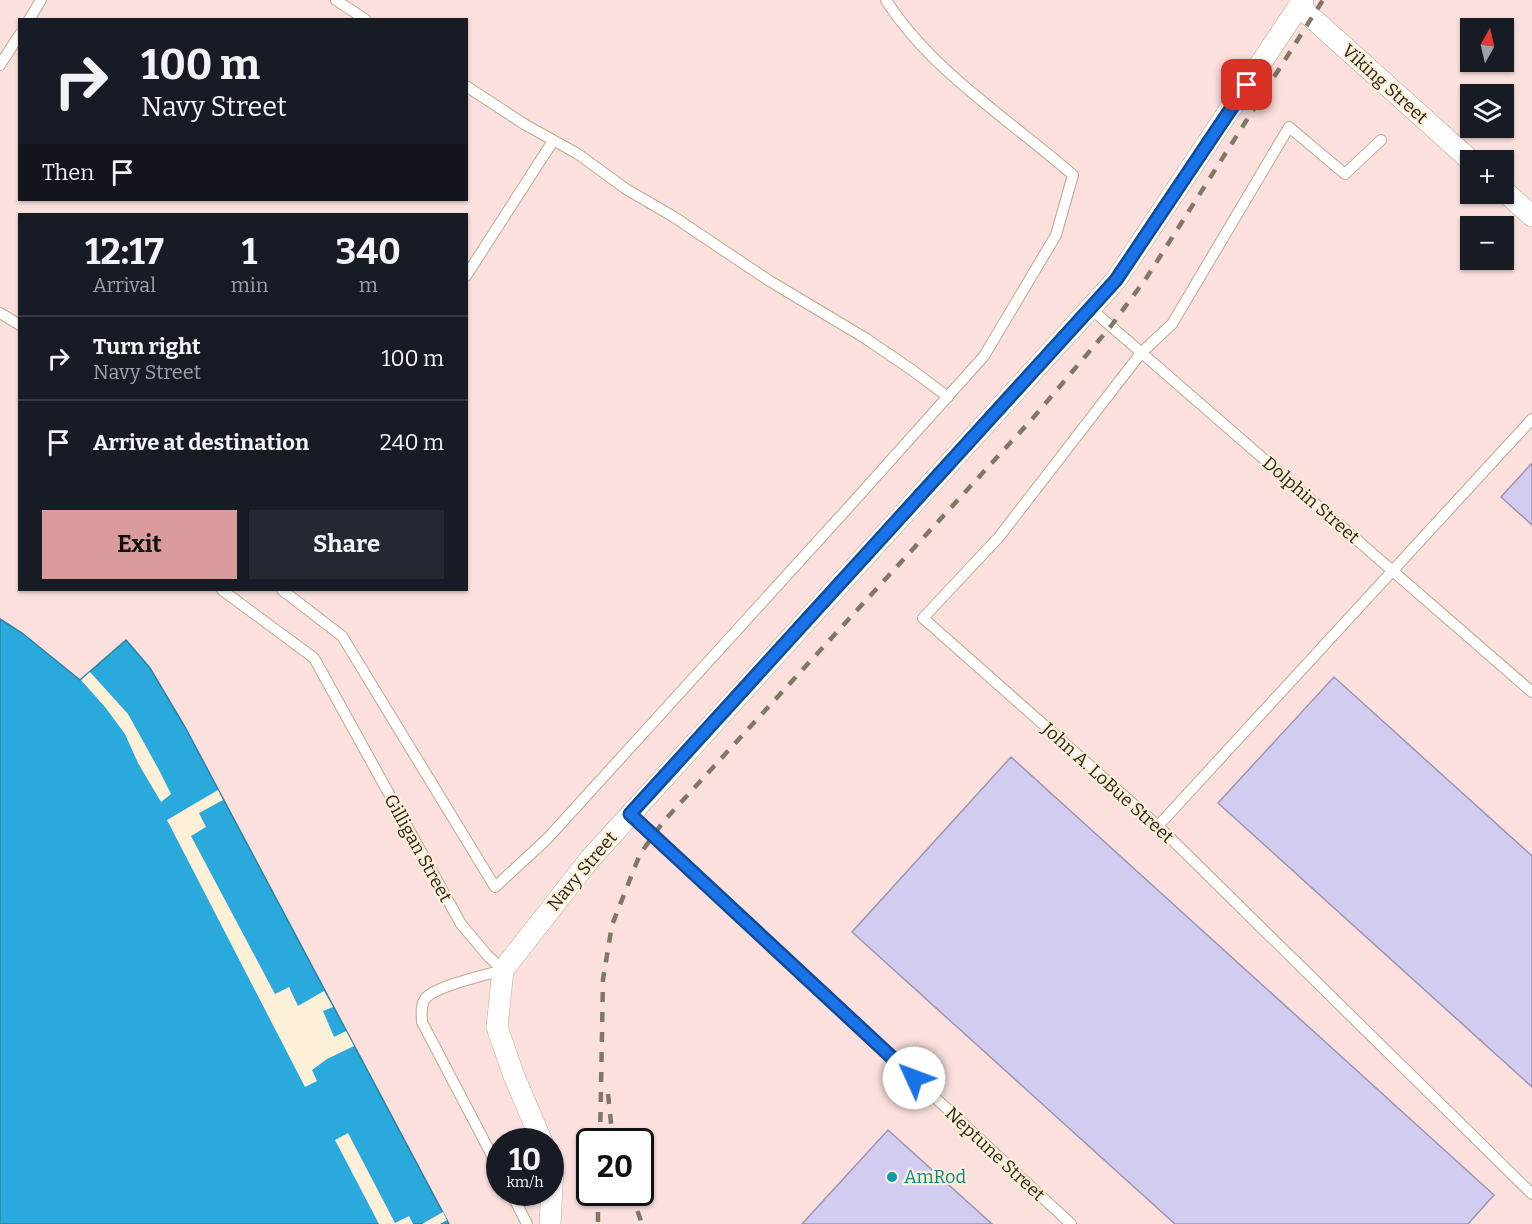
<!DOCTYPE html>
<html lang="en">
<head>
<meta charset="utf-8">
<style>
	:root { --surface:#171b24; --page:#242831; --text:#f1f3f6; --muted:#9ea1a6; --line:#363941; --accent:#da9b9c }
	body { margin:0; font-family:Bitter,serif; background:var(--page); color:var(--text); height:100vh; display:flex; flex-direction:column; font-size:22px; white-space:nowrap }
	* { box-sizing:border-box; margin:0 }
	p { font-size:20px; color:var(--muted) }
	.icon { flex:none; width:33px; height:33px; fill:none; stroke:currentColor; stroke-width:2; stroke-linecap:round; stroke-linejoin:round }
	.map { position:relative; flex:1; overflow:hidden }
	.details { position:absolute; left:18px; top:213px; width:450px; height:378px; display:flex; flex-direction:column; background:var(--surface); border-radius:0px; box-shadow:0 2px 4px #0004 }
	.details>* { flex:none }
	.hud { position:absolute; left:18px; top:18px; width:450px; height:183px; border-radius:0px; box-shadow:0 2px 4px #0004; background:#171b24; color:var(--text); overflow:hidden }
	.needle { width:39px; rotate:8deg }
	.buttons { position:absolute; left:1460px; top:18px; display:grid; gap:12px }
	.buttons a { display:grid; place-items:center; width:54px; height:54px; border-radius:0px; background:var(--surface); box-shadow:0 2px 4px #0004; font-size:30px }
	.speed { position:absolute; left:486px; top:1128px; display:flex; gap:12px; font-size:30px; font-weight:700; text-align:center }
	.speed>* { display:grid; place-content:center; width:78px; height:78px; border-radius:50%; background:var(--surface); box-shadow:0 2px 4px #0004; line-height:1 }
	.speed small { font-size:15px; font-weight:400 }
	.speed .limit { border:3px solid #111; border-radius:9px; background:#fff; color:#111 }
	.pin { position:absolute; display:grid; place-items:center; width:51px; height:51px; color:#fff; margin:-26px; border-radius:12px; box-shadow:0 3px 9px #0006 }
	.me { position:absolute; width:66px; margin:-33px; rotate:313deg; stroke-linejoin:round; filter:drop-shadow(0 0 4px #0008) }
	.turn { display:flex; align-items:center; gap:21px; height:126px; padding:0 24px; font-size:27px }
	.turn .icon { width:78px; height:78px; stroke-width:2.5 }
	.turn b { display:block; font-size:42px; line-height:51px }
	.then { display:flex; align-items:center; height:57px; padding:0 24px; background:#0003; gap:12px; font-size:22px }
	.eta { display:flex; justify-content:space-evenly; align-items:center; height:102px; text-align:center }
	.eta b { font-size:36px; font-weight:700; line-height:42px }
	.action { display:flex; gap:12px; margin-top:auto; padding:12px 24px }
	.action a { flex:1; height:69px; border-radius:0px; background:var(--accent); color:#111; font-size:24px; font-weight:700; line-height:69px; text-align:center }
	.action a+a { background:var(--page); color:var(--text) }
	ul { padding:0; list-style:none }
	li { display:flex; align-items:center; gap:18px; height:84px; padding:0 24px; border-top:2px solid var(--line) }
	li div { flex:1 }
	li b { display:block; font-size:22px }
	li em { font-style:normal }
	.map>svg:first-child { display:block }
</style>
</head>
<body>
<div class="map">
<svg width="1532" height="1224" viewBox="0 0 1532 1224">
	<rect width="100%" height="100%" fill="#fdf0d7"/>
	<path fill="#fbe0de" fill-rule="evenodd" d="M 0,0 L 1532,0 L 1532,1224 L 449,1224 L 185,727 L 150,668 L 126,640 L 81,680 L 22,633 L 0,619 ZM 20,20 L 466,20 L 466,200 L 20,200 ZM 1470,28 L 1503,28 L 1503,62 L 1470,62 ZM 1470,94 L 1503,94 L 1503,128 L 1470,128 ZM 1470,160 L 1503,160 L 1503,194 L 1470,194 ZM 20,214 L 466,214 L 466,590 L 20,590 ZM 1470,226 L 1503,226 L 1503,260 L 1470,260 ZM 500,1142 L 550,1142 L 550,1192 L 500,1192 ZM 590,1142 L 640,1142 L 640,1192 L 590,1192 Z"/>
	<path fill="#2aa9dd" stroke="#2a81a2" stroke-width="1.5" d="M 0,619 L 22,633 L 80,680 L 126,640 L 150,668 L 185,727 L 449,1224 L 0,1224 Z"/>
	<g fill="#fdf0d7">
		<path d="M 90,672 L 128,714 L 159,770 L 171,794 L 161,802 L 138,763 L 125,734 L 105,707 L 81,680 Z"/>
		<path d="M 218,790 L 223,800 L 199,813 L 206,827 L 191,836 L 275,994 L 289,987 L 298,1006 L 324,991 L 333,1007 L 323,1011 L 334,1037 L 346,1031 L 354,1046 L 327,1059 L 312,1070 L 317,1081 L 305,1087 L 167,820 Z"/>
		<path d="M 348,1133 L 395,1223 L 409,1216 L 413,1224 L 379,1224 L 335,1140 Z"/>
		<path d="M 443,1212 L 447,1220 L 440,1224 L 422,1224 Z"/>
	</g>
	<g fill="#d3ccf1" stroke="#9b95b3" stroke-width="1.5">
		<path d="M 1532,463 L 1532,525 L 1501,497 Z"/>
		<path d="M 1334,677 L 1532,856 L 1532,1087 L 1218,803 Z"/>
		<path d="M 1011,757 L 1494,1195 L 1468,1224 L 1175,1224 L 852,932 Z"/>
		<path d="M 888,1130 L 992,1224 L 802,1224 Z"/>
	</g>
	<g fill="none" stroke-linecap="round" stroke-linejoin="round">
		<defs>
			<g id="lane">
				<path d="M 336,0 L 366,20"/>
				<path d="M 29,20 L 41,0"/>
				<path d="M 0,65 L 20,34"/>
				<path d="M 466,86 L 524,124 L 578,154 L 626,189 L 674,217 L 768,280 L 865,338 L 912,370 L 948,397"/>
				<path d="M 1381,140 L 1345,174 L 1289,127 L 1172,324 L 1141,353 L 999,537 L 923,618 L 1158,826 L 1532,1194"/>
				<path d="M 466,276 L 553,141"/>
				<path d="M 1090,308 L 1532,692"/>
				<path d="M 0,313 L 20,325"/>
				<path d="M 222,590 L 314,658 L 461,924 L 487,955 L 503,970"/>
				<path d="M 282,590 L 342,636 L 495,887 L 547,839 L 847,509 L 984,356 L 1056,235 L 1073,175 C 1011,121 930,70 886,0"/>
				<path d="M 630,814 L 1071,1224"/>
				<path d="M 1158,826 L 1532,419"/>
				<path d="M 500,1171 L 422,1022 C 422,1015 420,1006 425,999 C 434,986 486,975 503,970"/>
				<path d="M 511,1192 L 527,1224"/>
			</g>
			<g id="street">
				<path d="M 1300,7 L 1470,160"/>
				<path d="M 1503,190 L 1532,216"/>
				<path d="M 542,1142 L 514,1076 L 497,1027 L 503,970 L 590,859 L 1116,280 L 1303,0"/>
				<path d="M 550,1224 L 553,1167 L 550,1161"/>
			</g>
		</defs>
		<use href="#lane" stroke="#baab8e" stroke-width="12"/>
		<use href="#street" stroke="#baab8e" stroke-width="22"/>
		<use href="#lane" stroke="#fff" stroke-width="10"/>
		<use href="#street" stroke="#fff" stroke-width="21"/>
		<g stroke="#807766" stroke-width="4.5" stroke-dasharray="10 10" stroke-linecap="butt">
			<path d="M 608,1094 L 613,1142"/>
			<path d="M 600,1142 L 603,979 L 612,925 L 640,854 L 663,822 L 1033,418 L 1111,326 L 1147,277 L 1323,0"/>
			<path d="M 598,1192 L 598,1224"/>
			<path d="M 631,1192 L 642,1224"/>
		</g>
	</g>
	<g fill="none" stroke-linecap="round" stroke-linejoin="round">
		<defs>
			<path id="route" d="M 914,1078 L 630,814 L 1116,280 L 1247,85"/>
		</defs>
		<use href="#route" stroke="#114b97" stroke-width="15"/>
		<use href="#route" stroke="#1a73e8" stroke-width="10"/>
	</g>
	<circle fill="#0f9aa8" stroke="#fdf0d7" stroke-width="2" cx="892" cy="1177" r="6"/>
	<g text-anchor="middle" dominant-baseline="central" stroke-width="4.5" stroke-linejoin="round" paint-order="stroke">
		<g font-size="18" fill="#2b2519" stroke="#fdf0d7">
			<text transform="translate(1385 84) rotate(42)">Viking Street</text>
			<text transform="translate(1311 500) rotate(41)">Dolphin Street</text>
			<text transform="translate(1108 783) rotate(42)">John A. LoBue Street</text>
			<text transform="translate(418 848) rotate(61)">Gilligan Street</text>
			<text transform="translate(582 871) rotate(-50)">Navy Street</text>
			<text transform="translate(995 1154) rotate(43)">Neptune Street</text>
		</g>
		<g font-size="18" fill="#0d838f" stroke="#fdf0d7" text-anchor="start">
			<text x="904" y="1177">AmRod</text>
		</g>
	</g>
</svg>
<div class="buttons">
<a><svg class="needle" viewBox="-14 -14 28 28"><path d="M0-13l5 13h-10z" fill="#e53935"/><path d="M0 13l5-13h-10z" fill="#9ea1a6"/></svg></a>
<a><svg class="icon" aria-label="layers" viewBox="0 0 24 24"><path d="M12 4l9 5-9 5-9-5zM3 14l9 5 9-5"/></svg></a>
<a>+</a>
<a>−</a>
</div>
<div class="speed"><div>10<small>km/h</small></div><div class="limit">20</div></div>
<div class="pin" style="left:1247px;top:85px;background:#d93025"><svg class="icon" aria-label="arrive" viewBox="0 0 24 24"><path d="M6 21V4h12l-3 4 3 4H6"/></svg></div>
<svg class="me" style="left:914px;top:1078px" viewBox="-20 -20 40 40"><circle r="19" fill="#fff"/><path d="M0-13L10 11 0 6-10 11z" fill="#1a73e8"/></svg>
<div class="hud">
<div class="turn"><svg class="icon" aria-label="right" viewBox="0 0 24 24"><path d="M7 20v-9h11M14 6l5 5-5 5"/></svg><div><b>100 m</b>Navy Street</div></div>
<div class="then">Then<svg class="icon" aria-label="arrive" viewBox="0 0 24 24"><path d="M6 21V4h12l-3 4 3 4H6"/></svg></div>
</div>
<section class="details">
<div class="eta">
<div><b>12:17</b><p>Arrival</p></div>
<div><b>1</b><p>min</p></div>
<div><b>340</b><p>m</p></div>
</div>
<ul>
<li><svg class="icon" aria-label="right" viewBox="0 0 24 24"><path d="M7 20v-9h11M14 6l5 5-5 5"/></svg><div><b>Turn right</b><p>Navy Street</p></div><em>100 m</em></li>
<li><svg class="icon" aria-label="arrive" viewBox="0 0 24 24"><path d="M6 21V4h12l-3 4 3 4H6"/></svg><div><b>Arrive at destination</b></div><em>240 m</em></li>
</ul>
<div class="action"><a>Exit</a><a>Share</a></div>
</section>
</div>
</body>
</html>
